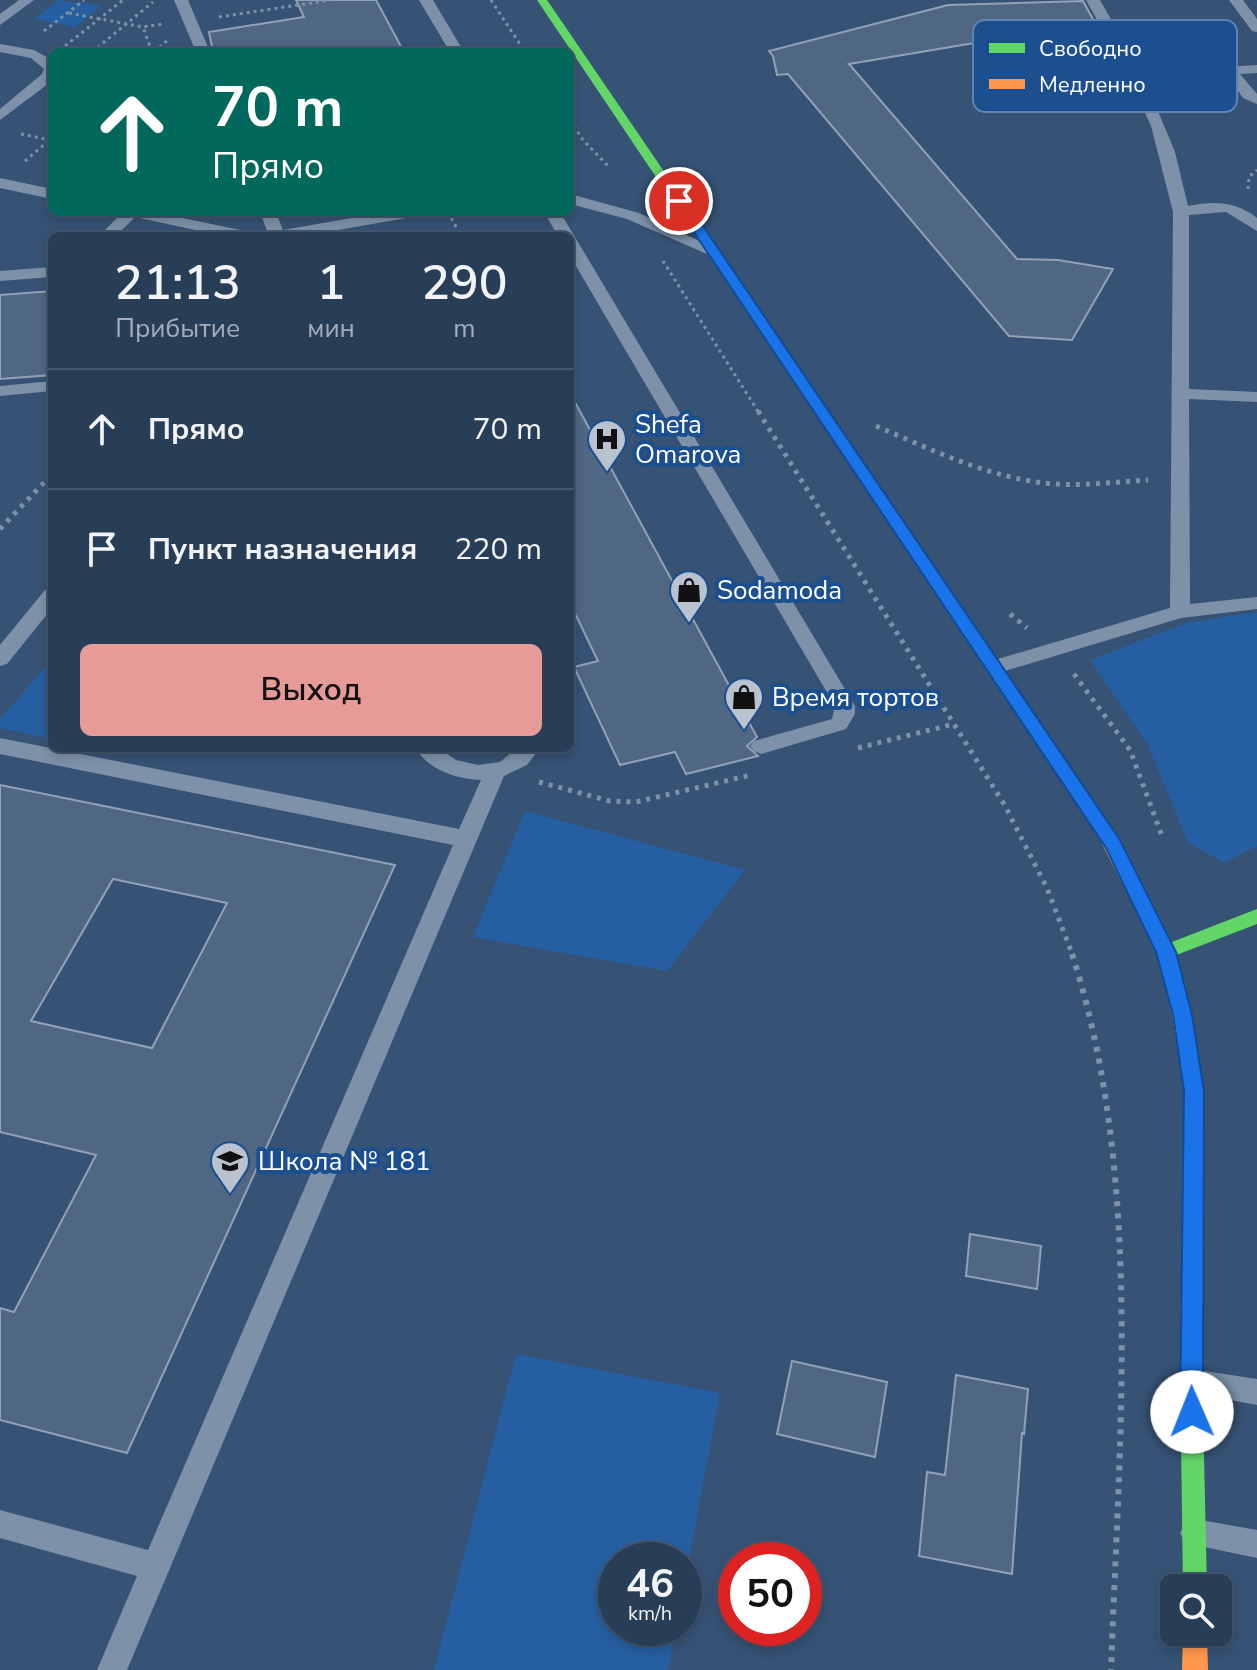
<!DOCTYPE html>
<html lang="ru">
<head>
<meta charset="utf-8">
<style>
	:root { --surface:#283e57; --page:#30455d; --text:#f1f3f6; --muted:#a5aeba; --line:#44576d; --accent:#e69b98 }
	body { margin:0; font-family:"Nunito Sans",sans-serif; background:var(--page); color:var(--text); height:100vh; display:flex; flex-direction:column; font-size:30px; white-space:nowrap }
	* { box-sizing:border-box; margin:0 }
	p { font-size:26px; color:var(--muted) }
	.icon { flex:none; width:44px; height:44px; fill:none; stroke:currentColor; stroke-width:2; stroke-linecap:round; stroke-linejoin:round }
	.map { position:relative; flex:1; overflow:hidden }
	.details { position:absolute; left:48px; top:232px; width:526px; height:520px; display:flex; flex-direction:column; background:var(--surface); border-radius:12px; box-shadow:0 4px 12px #0003,0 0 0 2px var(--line) }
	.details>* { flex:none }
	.guide { position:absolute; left:48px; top:48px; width:526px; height:168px; border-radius:12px; box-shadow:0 4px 12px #0003,0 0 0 2px var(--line); background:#00695c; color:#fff; overflow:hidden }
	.controls { position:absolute; left:1160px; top:1574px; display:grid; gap:16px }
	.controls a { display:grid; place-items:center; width:72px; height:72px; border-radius:12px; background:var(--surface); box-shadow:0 4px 12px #0003,0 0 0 2px var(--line); font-size:40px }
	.speed { position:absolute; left:598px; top:1542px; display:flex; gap:16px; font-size:40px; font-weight:700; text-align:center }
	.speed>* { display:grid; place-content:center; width:104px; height:104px; border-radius:50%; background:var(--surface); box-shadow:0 4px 12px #0003,0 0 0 2px var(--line); line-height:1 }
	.speed small { font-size:20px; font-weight:400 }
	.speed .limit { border:12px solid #d22; background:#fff; color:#111 }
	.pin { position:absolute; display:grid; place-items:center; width:68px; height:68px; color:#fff; margin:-34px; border:4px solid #fff; border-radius:50%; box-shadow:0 2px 8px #0007 }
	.me { position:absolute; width:88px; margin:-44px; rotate:359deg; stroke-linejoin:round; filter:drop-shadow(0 0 6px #0008) }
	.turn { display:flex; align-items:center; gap:28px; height:168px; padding:0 32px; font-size:36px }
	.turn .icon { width:104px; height:104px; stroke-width:2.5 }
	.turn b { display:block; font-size:56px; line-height:68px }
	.eta { display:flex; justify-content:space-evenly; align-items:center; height:136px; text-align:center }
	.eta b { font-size:48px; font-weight:600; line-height:56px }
	.button { display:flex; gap:16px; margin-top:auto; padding:16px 32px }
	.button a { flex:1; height:92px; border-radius:12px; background:var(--accent); color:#111; font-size:32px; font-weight:600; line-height:92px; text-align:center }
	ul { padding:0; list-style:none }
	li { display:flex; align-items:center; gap:24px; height:120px; padding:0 32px; border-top:2px solid var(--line) }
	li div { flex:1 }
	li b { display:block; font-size:30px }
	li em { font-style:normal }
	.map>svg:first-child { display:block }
</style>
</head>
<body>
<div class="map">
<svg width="1257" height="1670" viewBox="0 0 1257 1670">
	<rect width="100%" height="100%" fill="#365274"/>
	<g fill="#265fa1">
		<path d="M 58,0 L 101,6 L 75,27 L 34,19 Z"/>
		<path d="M 1257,612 L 1257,846 L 1224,863 L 1188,843 L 1148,745 L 1090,660 L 1186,623 Z"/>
		<path d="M 45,667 L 52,669 L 52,739 L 0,728 L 0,719 Z"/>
		<path d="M 525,811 L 745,870 L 667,971 L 473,937 Z"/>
		<path d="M 516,1354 L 720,1393 L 684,1586 L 684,1560 L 616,1560 L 616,1628 L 676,1628 L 668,1670 L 434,1670 Z"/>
	</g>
	<g fill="#506783" stroke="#92a2b6" stroke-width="2" fill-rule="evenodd">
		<path d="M 296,0 L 376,0 L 404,52 L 213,52 L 209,32 L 304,17 Z"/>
		<path d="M 1083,1 L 1095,23 L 849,64 L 1017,259 L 1058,260 L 1113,269 L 1072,340 L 1009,336 L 788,74 L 777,75 L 773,56 L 769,51 L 948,5 Z"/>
		<path d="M 52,291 L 52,375 L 0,379 L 0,295 Z"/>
		<path d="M 570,393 L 757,737 L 747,746 L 758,756 L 686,774 L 675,752 L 620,765 L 574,667 L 598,661 L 570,603 Z"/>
		<path d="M 0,785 L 395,865 L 127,1453 L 0,1420 L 0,1308 L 14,1312 L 96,1155 L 0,1132 ZM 113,879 L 227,903 L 152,1048 L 31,1021 Z"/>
		<path d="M 970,1234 L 1041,1246 L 1037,1289 L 966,1276 Z"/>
		<path d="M 792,1361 L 887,1382 L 875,1457 L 777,1434 Z"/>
		<path d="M 956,1375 L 1028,1389 L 1024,1434 L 1022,1433 L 1012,1574 L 919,1556 L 927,1472 L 945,1475 Z"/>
	</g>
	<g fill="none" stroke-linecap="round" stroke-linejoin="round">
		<g stroke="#7d92a8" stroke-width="3" stroke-dasharray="3 4" stroke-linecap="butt">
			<path d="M 491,0 L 525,52"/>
			<path d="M 69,13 L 143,27"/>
			<path d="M 219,17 L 331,0"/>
			<path d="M 44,31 L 84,0"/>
			<path d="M 65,46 L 123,0"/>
			<path d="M 92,52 L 153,2"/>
			<path d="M 152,52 L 143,27 L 163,24"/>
			<path d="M 154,52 L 168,40"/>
			<path d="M 570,120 L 583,140 L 610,168"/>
			<path d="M 21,134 L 50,140"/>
			<path d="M 25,161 L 52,138"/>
			<path d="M 1248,189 L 1249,177 L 1257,170"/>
			<path d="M 448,212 L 461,236"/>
			<path d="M 509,236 L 531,232"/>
			<path d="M 663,261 L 759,413"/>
		</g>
		<g stroke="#7d92a8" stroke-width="5" stroke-dasharray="4 6" stroke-linecap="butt">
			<path d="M 758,411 L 1004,804 L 1047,888 L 1073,956"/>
			<path d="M 876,426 C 930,449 985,476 1044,483 C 1078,487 1114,482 1148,480"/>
			<path d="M 0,529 L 52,474"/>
			<path d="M 1010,614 L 1027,628"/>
			<path d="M 1074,674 L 1130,750 L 1162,836"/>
			<path d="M 858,748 L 954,724"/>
			<path d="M 539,782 L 610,801 L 636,802 L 751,775"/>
		</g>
		<path stroke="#7d92a8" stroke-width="6" stroke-dasharray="5 7" stroke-linecap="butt" d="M 1072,954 C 1144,1176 1119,1440 1111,1670"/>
		<g fill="#7d92a8" fill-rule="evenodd">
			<path d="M 19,0 L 34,0 L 0,25 L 0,14 Z"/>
			<path d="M 174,0 L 188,0 L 210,52 L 196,52 Z"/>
			<path d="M 419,0 L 433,0 L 464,52 L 450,52 Z"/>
			<path d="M 1086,0 L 1100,0 L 1141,72 L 1257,65 L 1257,73 L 1240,74 L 1257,94 L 1257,104 L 1243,98 L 1227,75 L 1145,80 L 1175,152 L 1188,206 C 1214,201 1235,201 1257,218 L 1257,231 L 1226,212 L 1189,215 L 1189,389 L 1257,392 L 1257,402 L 1189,399 L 1190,604 L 1257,597 L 1257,609 L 1181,618 L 995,674 L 988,672 L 985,667 L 988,662 L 1170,608 L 1173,212 L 1151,126 L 1129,77 Z"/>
			<path d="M 1229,0 L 1243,0 L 1257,19 L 1257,32 L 1252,31 Z"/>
			<path d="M 0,44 L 34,50 L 52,60 L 52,81 L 0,120 L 0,109 L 42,74 L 44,69 L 31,58 L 0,52 Z"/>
			<path d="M 0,178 L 52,189 L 52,199 L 0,188 Z"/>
			<path d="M 570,194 L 639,213 L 721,251 L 713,256 L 707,254 L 627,219 L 570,204 Z"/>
			<path d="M 123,212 L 154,212 L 245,231 L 253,236 L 223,236 L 135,217 L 116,236 L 99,236 Z"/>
			<path d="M 260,212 L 276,212 L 283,230 L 386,212 L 420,212 L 412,217 L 304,236 L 269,236 Z"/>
			<path d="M 544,212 L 560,212 L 855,706 L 855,714 L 846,729 L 761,754 L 754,751 L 750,746 L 754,741 L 832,719 L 835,706 L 570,256 L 570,236 L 558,236 Z"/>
			<path d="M 52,267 L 52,277 L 0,281 L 0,271 Z"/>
			<path d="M 52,381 L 52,391 L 0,396 L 0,386 Z"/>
			<path d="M 52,589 L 52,608 L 7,664 L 0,666 L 0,645 L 45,590 Z"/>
			<path d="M 0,738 L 459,829 L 481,780 C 456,779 429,770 415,748 L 439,748 L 456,760 L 478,765 L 500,762 L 517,748 L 540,748 L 527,765 L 504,776 L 127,1670 L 97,1670 L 137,1576 L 0,1538 L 0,1510 L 148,1550 L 453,845 L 0,754 Z"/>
			<path d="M 1192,1369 L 1257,1379 L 1257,1405 L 1182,1391 L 1178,1382 L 1182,1373 Z"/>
			<path d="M 1195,1519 L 1257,1530 L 1257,1558 L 1185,1543 L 1180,1533 L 1185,1523 Z"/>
		</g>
		<g fill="#63d668" fill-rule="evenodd">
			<path d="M 537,0 L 547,0 L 1110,825 L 1113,830 L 1110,835 L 1098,835 Z"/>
			<path d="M 1257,909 L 1257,924 L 1166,959 L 1159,957 L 1157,952 L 1159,947 Z"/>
			<path d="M 1191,1357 L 1199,1360 L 1202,1367 L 1207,1588 L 1183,1588 L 1180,1367 L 1183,1360 Z"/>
		</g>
		<g fill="#ff974d" fill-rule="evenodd">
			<path d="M 1104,823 L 1113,830 L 1175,952 L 1192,1015 L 1204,1091 L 1202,1367 L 1199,1374 L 1191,1377 L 1183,1374 L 1180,1367 L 1184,1091 L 1172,1015 L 1157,952 L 1095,830 Z"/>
			<path d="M 1183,1632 L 1207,1632 L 1208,1670 L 1182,1670 Z"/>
		</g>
	</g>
	<path fill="#1a73e8" stroke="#114b97" stroke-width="2" d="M 675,198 L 684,198 L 1120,840 L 1176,952 L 1192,1015 L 1204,1091 L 1203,1412 L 1200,1420 L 1192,1423 L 1183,1420 L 1180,1412 L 1184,1091 L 1173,1015 L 1156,952 L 1106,848 L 673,201 Z"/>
	<defs>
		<symbol id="hospital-pin" viewBox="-11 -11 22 30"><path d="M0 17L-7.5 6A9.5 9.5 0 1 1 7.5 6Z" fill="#b9c2ce" stroke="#1b4f8f"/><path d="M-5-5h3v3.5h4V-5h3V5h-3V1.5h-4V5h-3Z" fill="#111"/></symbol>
		<symbol id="shop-pin" viewBox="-11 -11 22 30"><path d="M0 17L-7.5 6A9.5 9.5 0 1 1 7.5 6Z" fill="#b9c2ce" stroke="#1b4f8f"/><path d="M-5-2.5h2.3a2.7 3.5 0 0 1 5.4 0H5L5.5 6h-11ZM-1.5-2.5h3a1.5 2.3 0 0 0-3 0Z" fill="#111"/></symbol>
		<symbol id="school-pin" viewBox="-11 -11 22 30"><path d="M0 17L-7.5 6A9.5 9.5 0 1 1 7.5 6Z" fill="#b9c2ce" stroke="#1b4f8f"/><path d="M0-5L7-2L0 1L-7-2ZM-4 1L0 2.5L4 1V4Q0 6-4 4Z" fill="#111"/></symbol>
	</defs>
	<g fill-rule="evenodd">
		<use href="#hospital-pin" x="585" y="417" width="44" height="60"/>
		<use href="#shop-pin" x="667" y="568" width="44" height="60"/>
		<use href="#shop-pin" x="722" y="675" width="44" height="60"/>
		<use href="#school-pin" x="208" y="1139" width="44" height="60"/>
	</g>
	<g text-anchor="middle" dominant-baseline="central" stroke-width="8" stroke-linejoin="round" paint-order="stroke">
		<g font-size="26" fill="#fff" stroke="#1b4f8f" text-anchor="start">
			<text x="635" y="424">Shefa<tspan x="635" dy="30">Omarova</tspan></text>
			<text x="717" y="590">Sodamoda</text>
			<text x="772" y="697">Время тортов</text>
			<text x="258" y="1161">Школа № 181</text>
		</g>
	</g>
	<rect x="973" y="20" width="264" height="92" rx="12" fill="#1b4f8f" stroke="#5f84b1" stroke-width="2"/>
	<rect x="989" y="43" width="36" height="10" fill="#63d668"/>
	<rect x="989" y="79" width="36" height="10" fill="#ff974d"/>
	<g font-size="22" fill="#fff">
		<text x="1039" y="56">Свободно</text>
		<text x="1039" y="92">Медленно</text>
	</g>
</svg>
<div class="controls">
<a><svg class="icon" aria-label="search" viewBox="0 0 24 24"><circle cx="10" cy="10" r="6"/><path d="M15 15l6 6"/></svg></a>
</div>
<div class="speed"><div>46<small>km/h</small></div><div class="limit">50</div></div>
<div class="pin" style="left:679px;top:201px;background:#d93025"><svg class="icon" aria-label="arrive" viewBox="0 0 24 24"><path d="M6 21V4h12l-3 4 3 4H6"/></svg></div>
<svg class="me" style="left:1192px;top:1412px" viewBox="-20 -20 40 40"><circle r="19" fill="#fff"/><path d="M0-13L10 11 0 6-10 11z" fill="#1a73e8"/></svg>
<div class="guide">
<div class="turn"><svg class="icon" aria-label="ahead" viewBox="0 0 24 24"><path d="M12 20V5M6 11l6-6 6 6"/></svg><div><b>70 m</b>Прямо</div></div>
</div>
<section class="details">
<div class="eta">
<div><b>21:13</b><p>Прибытие</p></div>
<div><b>1</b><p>мин</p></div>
<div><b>290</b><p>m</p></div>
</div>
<ul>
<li><svg class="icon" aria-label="ahead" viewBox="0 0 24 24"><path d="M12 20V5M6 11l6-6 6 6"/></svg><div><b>Прямо</b></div><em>70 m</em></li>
<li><svg class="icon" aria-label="arrive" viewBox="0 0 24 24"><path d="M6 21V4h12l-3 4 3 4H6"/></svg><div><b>Пункт назначения</b></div><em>220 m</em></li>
</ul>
<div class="button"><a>Выход</a></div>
</section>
</div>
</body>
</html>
